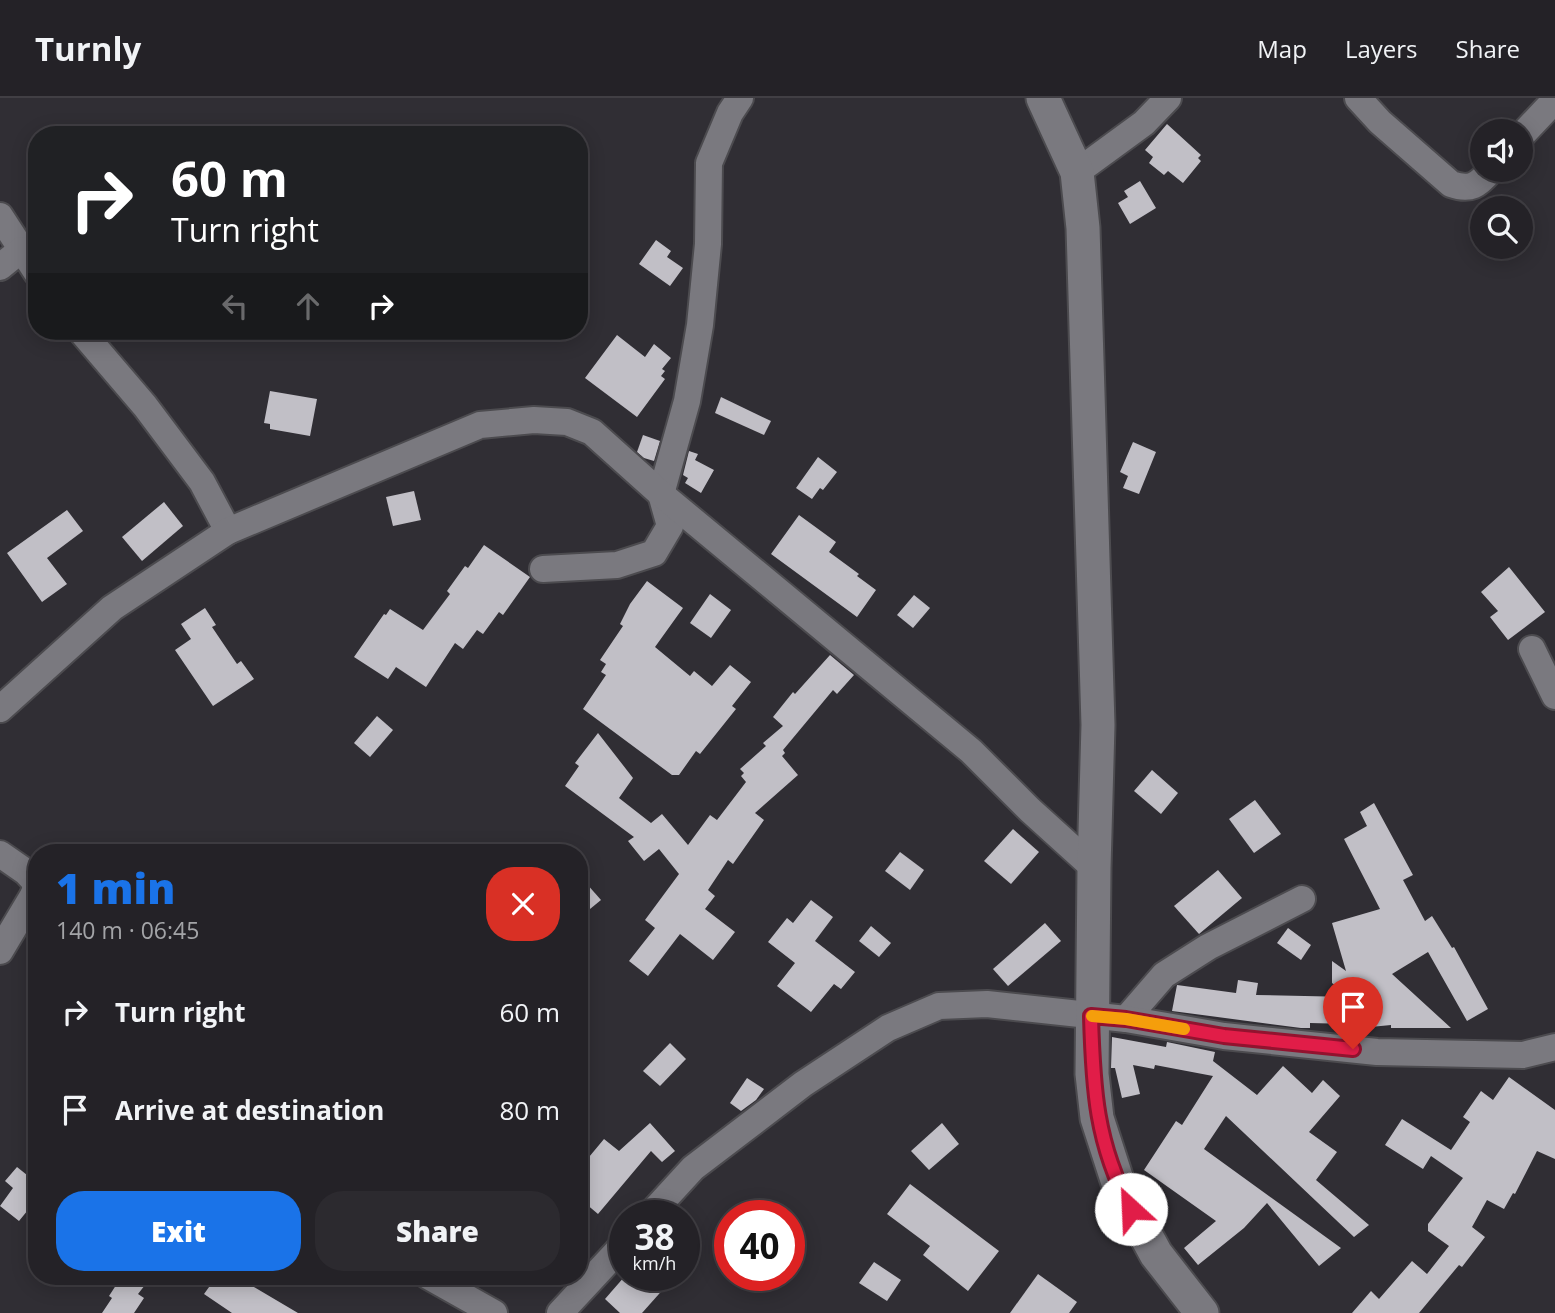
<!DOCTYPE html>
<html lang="en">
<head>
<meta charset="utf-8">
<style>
	:root { --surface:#242227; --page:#2c2a2f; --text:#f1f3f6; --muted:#a3a4a7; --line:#413f44; --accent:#1a73e8 }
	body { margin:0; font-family:"Open Sans",sans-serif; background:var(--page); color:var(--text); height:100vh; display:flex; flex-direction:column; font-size:26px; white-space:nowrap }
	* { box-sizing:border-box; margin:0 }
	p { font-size:23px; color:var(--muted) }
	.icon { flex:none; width:38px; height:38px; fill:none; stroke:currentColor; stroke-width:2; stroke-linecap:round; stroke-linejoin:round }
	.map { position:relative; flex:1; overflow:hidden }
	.side { position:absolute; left:28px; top:746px; width:560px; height:441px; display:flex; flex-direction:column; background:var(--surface); border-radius:28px; box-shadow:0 4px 18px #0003,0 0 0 2px var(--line) }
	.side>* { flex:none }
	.top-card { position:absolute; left:28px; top:28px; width:560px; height:214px; border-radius:28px; box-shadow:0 4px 18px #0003,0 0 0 2px var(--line); background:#202124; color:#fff; overflow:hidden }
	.buttons { position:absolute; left:1470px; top:21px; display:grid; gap:14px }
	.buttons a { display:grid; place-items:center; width:63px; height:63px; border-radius:50%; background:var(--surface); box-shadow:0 4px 18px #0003,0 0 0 2px var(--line); font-size:35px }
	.speed { position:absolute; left:609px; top:1102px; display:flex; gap:14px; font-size:35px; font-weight:700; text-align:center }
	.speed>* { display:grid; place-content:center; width:91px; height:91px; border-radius:50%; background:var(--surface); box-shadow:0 4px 18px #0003,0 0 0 2px var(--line); line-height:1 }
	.speed small { font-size:18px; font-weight:400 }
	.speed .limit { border:10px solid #d22; background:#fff; color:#111 }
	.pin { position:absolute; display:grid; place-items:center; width:60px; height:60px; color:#fff; margin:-72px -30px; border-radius:50% 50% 50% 0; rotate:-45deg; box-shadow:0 0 7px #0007 }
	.pin .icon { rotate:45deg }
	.me { position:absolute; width:77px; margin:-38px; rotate:335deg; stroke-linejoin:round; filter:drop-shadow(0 0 5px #0008) }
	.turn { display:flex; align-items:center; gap:24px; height:147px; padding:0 28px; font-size:32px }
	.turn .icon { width:91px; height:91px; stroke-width:2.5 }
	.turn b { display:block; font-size:49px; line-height:60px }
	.lanes { display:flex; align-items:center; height:66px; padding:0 28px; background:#0003; justify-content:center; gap:35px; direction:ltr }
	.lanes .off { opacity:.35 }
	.round { display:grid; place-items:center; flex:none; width:74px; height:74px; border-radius:28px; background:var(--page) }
	.summary { display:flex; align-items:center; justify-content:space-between; height:119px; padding:0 28px }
	h1 { font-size:42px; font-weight:800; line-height:52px; color:var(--accent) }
	.cta { display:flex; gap:14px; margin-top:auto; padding:14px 28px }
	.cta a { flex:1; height:80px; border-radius:28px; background:var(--accent); color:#fff; font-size:28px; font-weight:800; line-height:80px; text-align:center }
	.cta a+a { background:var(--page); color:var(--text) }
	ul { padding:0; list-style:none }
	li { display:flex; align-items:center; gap:21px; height:98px; padding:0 28px }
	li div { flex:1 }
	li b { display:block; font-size:26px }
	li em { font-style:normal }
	header { display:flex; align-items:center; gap:42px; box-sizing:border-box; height:98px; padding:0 35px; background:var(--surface); border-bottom:2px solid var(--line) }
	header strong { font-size:33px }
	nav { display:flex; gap:38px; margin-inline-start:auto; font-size:24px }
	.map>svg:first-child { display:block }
</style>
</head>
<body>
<header>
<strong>Turnly</strong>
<nav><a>Map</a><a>Layers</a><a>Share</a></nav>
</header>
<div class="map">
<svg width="1555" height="1215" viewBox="0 0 1555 1215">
	<rect width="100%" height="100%" fill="#302e34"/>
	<g fill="#c1bfc6">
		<path d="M 1167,26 L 1201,57 L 1198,60 L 1201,63 L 1183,85 L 1168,73 L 1164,77 L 1149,65 L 1153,59 L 1145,52 Z"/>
		<path d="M 1140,83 L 1156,110 L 1130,126 L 1118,105 L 1128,99 L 1124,93 Z"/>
		<path d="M 656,142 L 671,153 L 667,159 L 683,170 L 670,188 L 639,166 Z"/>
		<path d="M 617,237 L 645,259 L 654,246 L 671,260 L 662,271 L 665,273 L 661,278 L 665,281 L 637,319 L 585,280 Z"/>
		<path d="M 270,293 L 317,301 L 310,338 L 270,331 L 270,326 L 264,325 Z"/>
		<path d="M 721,299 L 771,323 L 764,337 L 715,315 Z"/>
		<path d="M 643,337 L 660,343 L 654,363 L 644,360 L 637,354 Z"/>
		<path d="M 1133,344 L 1156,354 L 1139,396 L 1123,390 L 1128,378 L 1120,374 Z"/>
		<path d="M 689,353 L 698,356 L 695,362 L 714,372 L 701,395 L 685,385 L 688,380 L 683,377 Z"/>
		<path d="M 818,359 L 837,374 L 823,392 L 820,390 L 812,401 L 796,390 Z"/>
		<path d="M 414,393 L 421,422 L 393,428 L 386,399 Z"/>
		<path d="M 164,404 L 183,428 L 142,463 L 122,439 Z"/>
		<path d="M 67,412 L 83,433 L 47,460 L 67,486 L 42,504 L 7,455 Z"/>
		<path d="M 799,417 L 836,444 L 829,454 L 859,476 L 857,478 L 876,492 L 857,519 L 771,456 Z"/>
		<path d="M 484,447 L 530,479 L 503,517 L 499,514 L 483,536 L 477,532 L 463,551 L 455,545 L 426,589 L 396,569 L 388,581 L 354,559 L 384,516 L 386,517 L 390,511 L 423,532 L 450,496 L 447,493 L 465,468 L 468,470 Z"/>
		<path d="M 1509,469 L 1545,514 L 1508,542 L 1490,519 L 1498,513 L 1481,494 Z"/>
		<path d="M 647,483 L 683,510 L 655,549 L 690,578 L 694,573 L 712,588 L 730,567 L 751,584 L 732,608 L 736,611 L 700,656 L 696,653 L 679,677 L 672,677 L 583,611 L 606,577 L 601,574 L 606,566 L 600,562 L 623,528 L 620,526 L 630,506 Z"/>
		<path d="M 710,496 L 731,512 L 711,540 L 690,525 Z"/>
		<path d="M 914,497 L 930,510 L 913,530 L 897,517 Z"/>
		<path d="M 205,510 L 216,527 L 212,529 L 237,566 L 241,563 L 254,581 L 213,608 L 175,552 L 191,541 L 181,526 Z"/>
		<path d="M 830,557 L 854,577 L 837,596 L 833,592 L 783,652 L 785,655 L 782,658 L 798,677 L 755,715 L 764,722 L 733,766 L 728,762 L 708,792 L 715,798 L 705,811 L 735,834 L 713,862 L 680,836 L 648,878 L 629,863 L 655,830 L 645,822 L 679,776 L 659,751 L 644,763 L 628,743 L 634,739 L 565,688 L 579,668 L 575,665 L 598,635 L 633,680 L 619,700 L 651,725 L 662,716 L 688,747 L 710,717 L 717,722 L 746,684 L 741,678 L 744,675 L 740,671 L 766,648 L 763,645 L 783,628 L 773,619 L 793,594 L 795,596 Z"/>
		<path d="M 377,618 L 393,632 L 370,659 L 354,645 Z"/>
		<path d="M 1152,672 L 1178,695 L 1161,716 L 1134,693 Z"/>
		<path d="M 1255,702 L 1281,736 L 1254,755 L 1229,721 Z"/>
		<path d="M 1374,705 L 1413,777 L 1403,782 L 1425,823 L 1432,818 L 1452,850 L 1454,849 L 1488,911 L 1467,923 L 1428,854 L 1392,876 L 1451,930 L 1391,930 L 1391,927 L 1350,931 L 1349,926 L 1310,925 L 1310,930 L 1301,930 L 1172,913 L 1177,887 L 1236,895 L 1238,882 L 1258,885 L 1256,897 L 1350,899 L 1332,885 L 1332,863 L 1346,873 L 1332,825 L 1380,811 L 1344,741 L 1367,728 L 1360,714 Z"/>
		<path d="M 1013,731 L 1039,754 L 1011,786 L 984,763 Z"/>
		<path d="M 900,754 L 924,772 L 910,792 L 885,773 Z"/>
		<path d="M 1218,772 L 1242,800 L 1199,836 L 1174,808 Z"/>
		<path d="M 579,777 L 601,802 L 579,820 Z"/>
		<path d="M 811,802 L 833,819 L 815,843 L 855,874 L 841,891 L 834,886 L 811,914 L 777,888 L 795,865 L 768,844 L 787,820 L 793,825 Z"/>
		<path d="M 1045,825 L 1061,843 L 1008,888 L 993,871 Z"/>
		<path d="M 871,828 L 891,845 L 879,859 L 859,843 Z"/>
		<path d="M 1288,830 L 1311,847 L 1301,862 L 1277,845 Z"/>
		<path d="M 1112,939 L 1166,949 L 1167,944 L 1215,954 L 1213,963 L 1257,997 L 1283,968 L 1312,995 L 1323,982 L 1340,998 L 1309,1034 L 1337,1054 L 1316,1082 L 1369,1127 L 1354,1139 L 1226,1018 L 1204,1051 L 1341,1150 L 1319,1168 L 1267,1105 L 1244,1130 L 1198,1167 L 1184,1150 L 1216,1123 L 1144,1072 L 1176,1023 L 1182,1027 L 1213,978 L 1155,967 L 1154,971 L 1133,967 L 1140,996 L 1122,1000 L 1115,970 L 1111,970 Z"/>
		<path d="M 670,945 L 686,961 L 660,988 L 643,973 Z"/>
		<path d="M 1509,979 L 1555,1012 L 1555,1061 L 1537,1053 L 1515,1096 L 1513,1095 L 1504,1111 L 1487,1102 L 1472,1129 L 1485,1139 L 1462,1169 L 1459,1167 L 1419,1215 L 1352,1215 L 1371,1193 L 1379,1201 L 1412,1163 L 1427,1176 L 1449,1148 L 1428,1133 L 1428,1126 L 1463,1080 L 1431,1058 L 1423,1071 L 1385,1047 L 1402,1021 L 1451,1052 L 1470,1024 L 1463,1019 L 1481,993 L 1493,1002 Z"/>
		<path d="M 747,980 L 764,991 L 756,1002 L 741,1013 L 730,1005 Z"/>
		<path d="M 650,1025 L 675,1053 L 662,1064 L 651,1053 L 598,1116 L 579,1100 L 579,1071 L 604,1041 L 619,1053 Z"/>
		<path d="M 942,1025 L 959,1046 L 929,1072 L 911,1053 Z"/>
		<path d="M 17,1069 L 37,1085 L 37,1101 L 19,1123 L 0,1108 L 13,1090 L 5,1083 Z"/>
		<path d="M 910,1086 L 999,1153 L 968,1193 L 923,1157 L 930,1148 L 887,1116 Z"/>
		<path d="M 874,1164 L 901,1182 L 887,1203 L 859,1185 Z"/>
		<path d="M 1038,1176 L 1077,1204 L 1069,1215 L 1010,1215 Z"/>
		<path d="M 122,1178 L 152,1178 L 138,1196 L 144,1200 L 134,1215 L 102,1215 L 112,1200 L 109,1198 Z"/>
		<path d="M 217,1178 L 255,1178 L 249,1186 L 298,1215 L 232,1215 L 204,1196 Z"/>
		<path d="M 625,1178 L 675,1178 L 642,1215 L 620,1215 L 605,1201 Z"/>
	</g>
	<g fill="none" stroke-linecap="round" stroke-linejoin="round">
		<defs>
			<g id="minor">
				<path d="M 1358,0 L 1380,24 L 1451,86 C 1471,93 1478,87 1491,72"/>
				<path d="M 1521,38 L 1555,2"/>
				<path d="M 1077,74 L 1144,25 L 1168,0"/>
				<path d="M 0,118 L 37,175"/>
				<path d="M 0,169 L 21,152"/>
				<path d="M 81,233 L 145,308 L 202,384 L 228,433"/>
				<path d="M 543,471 L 617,467 L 654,455 L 670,428 L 661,396 L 687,303 L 700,227 L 708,146 L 709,65 L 730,15 L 740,0"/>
				<path d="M 1532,551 L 1555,598"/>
				<path d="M 0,611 L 112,510 L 228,433 L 480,327 L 534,322 L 567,324 L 592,334 L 661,396 L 971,653 L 1030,712 L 1094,770"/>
				<path d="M 0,756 L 26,774 L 36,785 L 34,796 L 37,814"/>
				<path d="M 0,853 L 34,796"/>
				<path d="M 1126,921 L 1164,877 L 1208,849 L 1302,801"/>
				<path d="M 649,1118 L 693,1070 L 803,986 L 888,930 L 939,908 L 987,906 L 1126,921 L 1224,938 L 1377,954 L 1523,957 L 1555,949"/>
				<path d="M 428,1178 L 494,1215"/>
				<path d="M 560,1215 L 625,1145"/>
			</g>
			<path id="tertiary" d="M 1043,0 L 1077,74 L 1083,130 L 1098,627 L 1094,770 L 1092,976 L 1097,1020 L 1119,1088 L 1156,1156 L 1202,1215"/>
		</defs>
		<use href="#minor" stroke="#4c4b4f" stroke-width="30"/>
		<use href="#tertiary" stroke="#4c4b4f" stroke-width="37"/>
		<use href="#minor" stroke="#7a797f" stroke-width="26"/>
		<use href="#tertiary" stroke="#7a797f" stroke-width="33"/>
	</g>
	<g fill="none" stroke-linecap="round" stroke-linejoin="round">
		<defs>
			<path id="route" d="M 1131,1111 C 1096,1046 1093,990 1091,918 L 1126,921 L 1224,938 L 1353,951"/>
		</defs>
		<use href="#route" stroke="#92132f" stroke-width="18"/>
		<use href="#route" stroke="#e11d48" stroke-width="12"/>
		<path stroke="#f59e0b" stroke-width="12" d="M 1092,918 L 1126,921 L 1184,931"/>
	</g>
</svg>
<div class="buttons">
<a><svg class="icon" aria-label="sound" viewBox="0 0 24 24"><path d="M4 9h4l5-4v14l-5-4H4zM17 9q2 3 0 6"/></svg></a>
<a><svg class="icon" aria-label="search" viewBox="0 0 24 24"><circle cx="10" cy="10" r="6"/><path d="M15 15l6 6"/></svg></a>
</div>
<div class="speed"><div>38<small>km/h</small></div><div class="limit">40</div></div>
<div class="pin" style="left:1353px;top:951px;background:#d93025"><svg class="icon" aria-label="arrive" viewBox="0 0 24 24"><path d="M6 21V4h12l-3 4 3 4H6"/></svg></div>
<svg class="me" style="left:1131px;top:1111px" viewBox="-20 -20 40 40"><circle r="19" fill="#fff"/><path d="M0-13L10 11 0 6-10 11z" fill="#e11d48"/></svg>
<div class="top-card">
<div class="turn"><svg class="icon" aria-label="right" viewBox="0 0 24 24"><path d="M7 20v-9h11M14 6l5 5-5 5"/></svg><div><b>60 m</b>Turn right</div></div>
<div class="lanes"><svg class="icon off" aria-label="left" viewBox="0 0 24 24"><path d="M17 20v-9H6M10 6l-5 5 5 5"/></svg><svg class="icon off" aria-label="ahead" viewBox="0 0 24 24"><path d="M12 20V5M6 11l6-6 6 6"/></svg><svg class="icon" aria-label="right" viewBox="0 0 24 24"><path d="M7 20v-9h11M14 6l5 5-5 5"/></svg></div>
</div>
<section class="side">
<div class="summary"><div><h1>1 min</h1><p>140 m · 06:45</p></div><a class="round" style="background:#d93025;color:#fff"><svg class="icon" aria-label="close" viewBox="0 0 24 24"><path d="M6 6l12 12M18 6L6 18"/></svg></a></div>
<ul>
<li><svg class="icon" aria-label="right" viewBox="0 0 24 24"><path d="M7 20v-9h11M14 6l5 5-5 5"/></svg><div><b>Turn right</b></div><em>60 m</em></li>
<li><svg class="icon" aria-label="arrive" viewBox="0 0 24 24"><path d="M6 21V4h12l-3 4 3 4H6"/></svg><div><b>Arrive at destination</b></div><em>80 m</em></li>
</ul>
<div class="cta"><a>Exit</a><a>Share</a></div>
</section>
</div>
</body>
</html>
